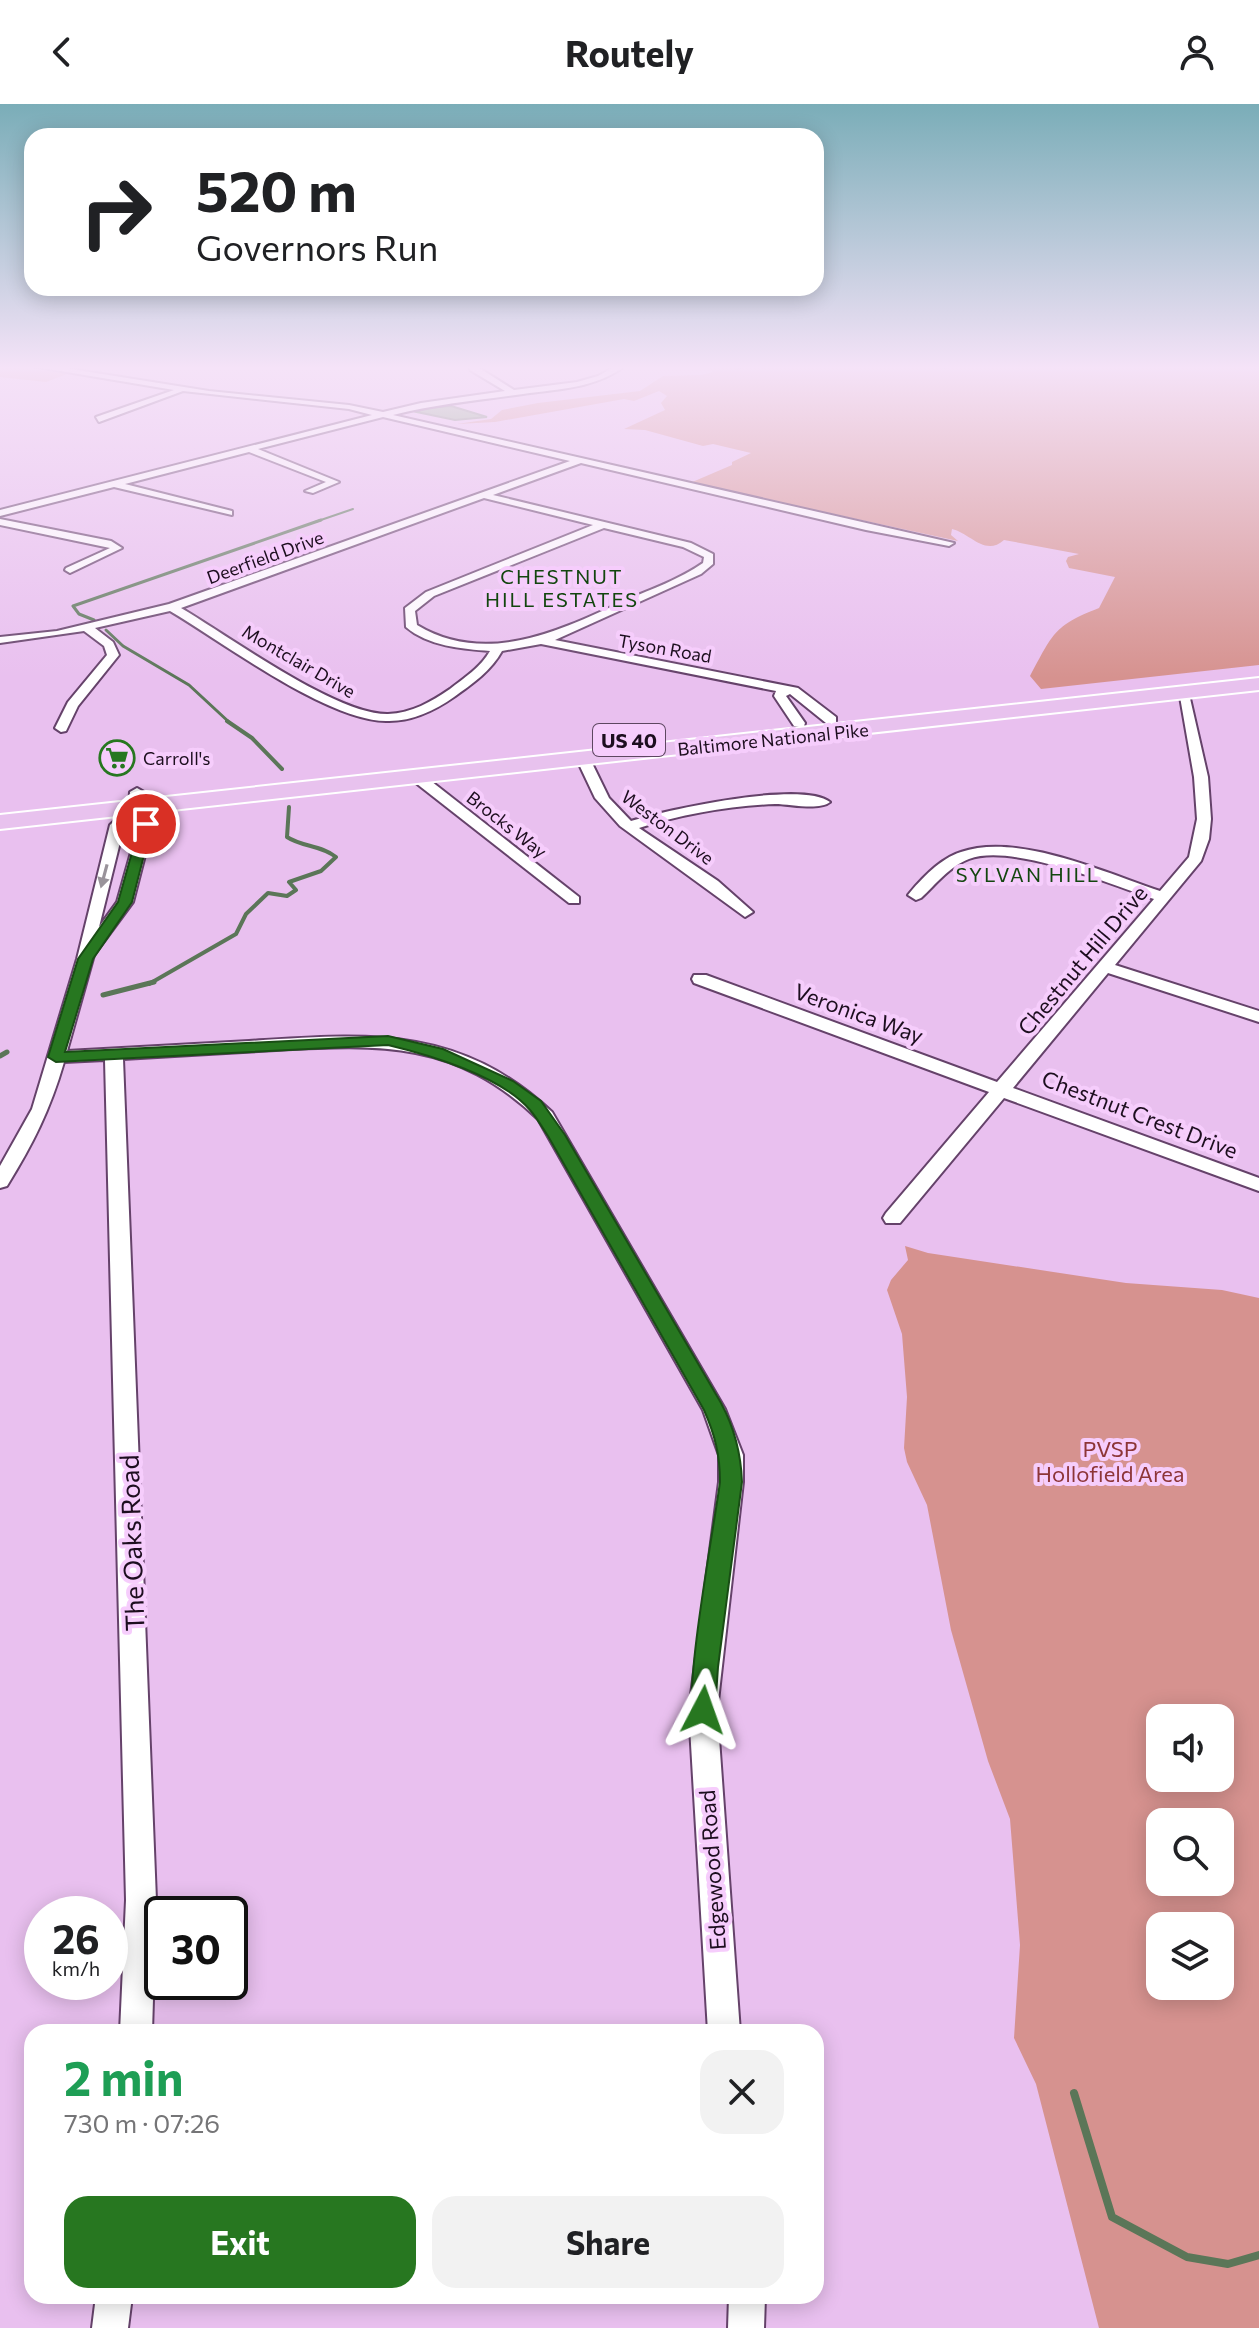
<!DOCTYPE html>
<html lang="en">
<head>
<meta charset="utf-8">
<style>
	:root { --surface:#fff; --page:#f2f2f2; --text:#202124; --muted:#757577; --accent:#277720 }
	body { margin:0; font-family:Commissioner,sans-serif; background:var(--page); color:var(--text); height:100vh; display:flex; flex-direction:column; font-size:30px; white-space:nowrap }
	* { box-sizing:border-box; margin:0 }
	p { font-size:26px; color:var(--muted) }
	.icon { flex:none; width:44px; height:44px; fill:none; stroke:currentColor; stroke-width:2; stroke-linecap:round; stroke-linejoin:round }
	.map { position:relative; flex:1; overflow:hidden }
	.sheet { position:absolute; left:24px; top:1920px; width:800px; height:280px; display:flex; flex-direction:column; background:var(--surface); border-radius:24px; box-shadow:0 4px 20px #0003 }
	.sheet>* { flex:none }
	.guide { position:absolute; left:24px; top:24px; width:800px; height:168px; border-radius:24px; box-shadow:0 4px 20px #0003; background:#fff; color:var(--text); overflow:hidden }
	.buttons { position:absolute; left:1146px; top:1600px; display:grid; gap:16px }
	.buttons a { display:grid; place-items:center; width:88px; height:88px; border-radius:16px; background:var(--surface); box-shadow:0 4px 20px #0003; font-size:40px }
	.speed { position:absolute; left:24px; top:1792px; display:flex; gap:16px; font-size:40px; font-weight:700; text-align:center }
	.speed>* { display:grid; place-content:center; width:104px; height:104px; border-radius:50%; background:var(--surface); box-shadow:0 4px 20px #0003; line-height:1 }
	.speed small { font-size:20px; font-weight:400 }
	.speed .limit { border:4px solid #111; border-radius:12px; background:#fff; color:#111 }
	.pin { position:absolute; display:grid; place-items:center; width:68px; height:68px; color:#fff; margin:-34px; border:4px solid #fff; border-radius:50%; box-shadow:0 2px 8px #0007 }
	.me { position:absolute; width:88px; margin:-44px; rotate:4deg; stroke-linejoin:round; filter:drop-shadow(0 0 6px #0008) }
	.turn { display:flex; align-items:center; gap:28px; height:168px; padding:0 40px; font-size:36px }
	.turn .icon { width:104px; height:104px; stroke-width:2.5 }
	.turn b { display:block; font-size:56px; line-height:68px }
	.round { display:grid; place-items:center; flex:none; width:84px; height:84px; border-radius:24px; background:var(--page) }
	.headline { display:flex; align-items:center; justify-content:space-between; height:136px; padding:0 40px }
	h1 { font-size:48px; font-weight:700; line-height:60px; color:#1e9e55 }
	.action { display:flex; gap:16px; margin-top:auto; padding:16px 40px }
	.action a { flex:1; height:92px; border-radius:24px; background:var(--accent); color:#fff; font-size:32px; font-weight:700; line-height:92px; text-align:center }
	.action a+a { background:var(--page); color:var(--text) }
	header { display:flex; justify-content:space-between; align-items:center; height:104px; padding:0 40px; background:var(--surface); font-size:36px; font-weight:700 }
	.map>svg:first-child { display:block }
</style>
</head>
<body>
<header><svg class="icon" aria-label="back" viewBox="0 0 24 24"><path d="M15 5l-7 7 7 7"/></svg>Routely<svg class="icon" aria-label="person" viewBox="0 0 24 24"><circle cx="12" cy="8" r="4"/><path d="M4 21q1-7 8-7t8 7"/></svg></header>
<div class="map">
<svg width="1259" height="2224" viewBox="0 0 1259 2224">
	<rect width="100%" height="100%" fill="#e9c0ef"/>
	<g fill="#d6928f" fill-rule="evenodd">
		<path d="M 0,262 L 70,269 L 46,278 L 0,273 Z"/>
		<path d="M 703,262 L 1259,262 L 1259,561 L 1041,585 L 1030,572 C 1053,530 1053,522 1099,504 L 1115,473 L 1069,464 L 1066,457 L 1068,453 L 1079,450 L 1004,436 C 985,453 970,429 952,425 L 951,431 L 958,437 L 690,379 L 732,361 L 732,358 L 751,349 L 713,340 L 703,342 L 645,326 L 624,325 L 665,306 L 661,299 L 667,292 L 659,287 L 634,297 L 624,295 L 495,318 L 457,320 L 491,315 L 502,306 L 538,299 L 640,287 L 663,272 L 701,271 L 713,268 Z"/>
		<path d="M 905,1142 L 928,1149 L 1126,1179 L 1222,1186 L 1259,1194 L 1259,2224 L 1099,2224 L 1036,1980 L 1014,1934 L 1020,1841 L 1010,1715 L 988,1657 L 951,1526 L 927,1401 L 907,1358 L 904,1344 L 907,1293 L 902,1230 L 887,1186 L 891,1176 L 908,1156 ZM 1160,1614 L 1220,1614 L 1220,1674 L 1160,1674 ZM 1160,1718 L 1220,1718 L 1220,1778 L 1160,1778 ZM 1160,1822 L 1220,1822 L 1220,1882 L 1160,1882 Z"/>
	</g>
	<path fill="#75a370" stroke="#5b7658" stroke-width="2" d="M 451,302 L 487,313 L 455,316 L 417,308 L 425,304 Z"/>
	<g fill="none" stroke-linecap="round" stroke-linejoin="round">
		<g stroke="#5b7658" stroke-width="2">
			<path d="M 942,264 L 956,262"/>
			<path d="M 737,265 L 744,262"/>
			<path d="M 315,418 L 353,405"/>
		</g>
		<g stroke="#5b7658" stroke-width="3">
			<path d="M 94,516 L 79,510 L 73,502 L 321,416"/>
			<path d="M 106,526 L 123,542 L 189,581 L 230,619"/>
		</g>
		<g stroke="#5b7658" stroke-width="4">
			<path d="M 227,617 L 252,634 L 282,665"/>
			<path d="M 149,880 L 236,830 L 246,810 L 268,789 L 287,792 L 296,786 L 289,778 L 321,767 L 336,753 C 321,741 302,743 287,733 L 289,703"/>
		</g>
		<g stroke="#5b7658" stroke-width="5">
			<path d="M 103,891 L 154,878"/>
			<path d="M 0,952 L 7,948"/>
		</g>
		<path stroke="#5b7658" stroke-width="8" d="M 1074,1989 L 1112,2113 L 1187,2153 L 1228,2160 L 1259,2151"/>
		<defs>
			<g id="minor">
				<path d="M 31,262 L 52,262 L 209,287 L 349,301 L 383,308 L 421,299 L 505,287 L 470,266 L 470,262 L 476,262 L 514,286 L 577,278 L 598,272 L 616,262 L 625,262 C 596,284 559,285 523,290 C 480,296 436,300 393,311 L 954,439 L 949,442 L 866,426 L 581,359 L 493,391 L 691,439 L 713,450 L 713,460 L 701,470 L 555,536 L 798,584 L 836,613 L 836,619 L 826,619 L 790,590 L 786,592 L 805,619 L 804,622 L 794,622 L 774,592 L 776,587 L 541,540 L 502,547 C 491,567 472,580 454,593 C 434,607 411,618 386,617 C 326,616 224,539 170,507 L 95,524 L 113,538 L 119,551 L 78,602 L 66,627 L 61,628 L 55,624 L 68,598 L 107,551 L 104,542 L 84,527 L 0,539 L 0,533 L 57,527 L 169,500 L 570,357 L 383,313 L 258,345 L 339,378 L 313,389 L 305,387 L 326,378 L 249,348 L 125,380 L 232,407 L 232,411 L 114,383 L 0,412 L 0,406 L 372,311 L 349,305 L 183,287 L 99,318 L 96,313 L 174,286 ZM 484,394 L 593,421 L 426,488 L 405,504 L 406,523 C 428,542 462,545 490,547 C 481,563 464,574 450,585 C 431,598 412,609 388,610 C 336,611 229,532 181,504 ZM 604,424 L 683,443 L 704,453 L 703,459 C 680,475 652,485 626,496 C 561,526 487,563 417,521 L 415,507 L 434,492 Z"/>
				<path d="M 0,415 L 111,437 L 122,444 L 70,469 L 65,466 L 66,464 L 110,444 L 0,421 Z"/>
				<path d="M 1179,587 L 1189,590 L 1208,673 L 1211,715 L 1209,735 L 1201,757 L 1115,861 L 1259,907 L 1259,918 L 1108,869 L 1013,984 L 1259,1074 L 1259,1087 L 1004,994 L 900,1119 L 886,1119 L 883,1114 L 886,1109 L 989,988 L 694,879 L 692,875 L 694,871 L 706,871 L 997,978 L 1154,795 C 1110,780 1012,739 969,755 C 950,762 935,781 921,794 L 916,796 L 908,791 C 921,775 941,754 961,748 C 1017,728 1106,769 1160,787 L 1189,753 L 1197,715 L 1194,673 Z"/>
				<path d="M 579,653 L 589,653 L 609,694 L 631,717 C 666,706 802,676 830,698 C 819,707 790,700 775,700 C 729,702 683,710 639,724 L 718,777 L 753,808 L 745,813 L 620,722 L 595,694 L 577,656 Z"/>
				<path d="M 412,670 L 422,670 L 579,793 L 579,799 L 569,799 L 412,676 Z"/>
				<path d="M 137,684 L 144,688 L 143,704 L 153,720 L 133,798 L 94,851 L 67,947 C 128,944 188,940 249,937 C 367,930 457,920 552,1008 L 725,1305 L 743,1351 L 743,1378 L 717,1606 L 740,1928 L 708,1928 L 689,1606 L 719,1378 L 719,1351 L 703,1306 L 538,1015 C 456,937 381,940 276,946 C 225,949 174,952 123,955 L 156,1796 L 152,1928 L 120,1928 L 126,1796 L 105,956 L 64,958 C 50,1006 33,1040 7,1082 L 0,1084 L 0,1062 L 32,1005 L 77,855 L 110,721 L 129,703 L 130,688 ZM 134,713 L 139,720 L 117,798 L 99,823 L 124,722 Z"/>
				<path d="M 96,2192 L 132,2192 L 128,2224 L 92,2224 Z"/>
				<path d="M 729,2192 L 765,2192 L 764,2224 L 728,2224 Z"/>
			</g>
			<path id="primary" d="M 1259,574 L 1259,586 L 0,725 L 0,711 Z"/>
		</defs>
		<use href="#minor" stroke="#65426a" stroke-width="4"/>
		<use href="#primary" stroke="#fff" stroke-width="4"/>
		<use href="#minor" fill="#fff" fill-rule="evenodd"/>
		<use href="#primary" fill="#e8c2ee" fill-rule="evenodd"/>
	</g>
	<defs><path id="oneway-solid" d="M-6-.8H1V-3.2L6.5 0L1 3.2V.8H-6Z" transform="scale(2)"/></defs>
	<use fill="#99939a" href="#oneway-solid" transform="translate(104 772) rotate(105)"/>
	<linearGradient id="sky" x2="0" y2="1"><stop stop-color="#7aadb8"/><stop offset="0.46" stop-color="#f5e3f8"/><stop offset="1" stop-color="#f5e3f8" stop-opacity="0"/></linearGradient>
	<rect width="1259" height="574" fill="url(#sky)"/>
	<path fill="#277720" stroke="#194d15" stroke-width="2" d="M 146,717 L 152,720 L 132,798 L 93,855 L 65,948 L 388,932 L 443,945 L 513,977 L 541,997 L 565,1031 L 721,1299 C 735,1325 741,1349 742,1378 L 718,1563 L 715,1606 L 712,1614 L 703,1618 L 694,1614 C 683,1589 715,1417 720,1378 C 720,1351 715,1331 704,1306 L 548,1032 C 542,1023 537,1014 530,1006 C 501,972 430,951 388,941 L 56,958 L 48,953 L 78,855 L 118,798 L 140,720 Z"/>
	<defs>
		<symbol id="supermarket-ring" viewBox="-11 -11 22 22"><circle r="9.5" fill="#f6cdfc" stroke="#277720" stroke-width="1.5"/><path d="M-6-5.5h2.5l.6 2H6L4.5 2H-2.5L-4.4-4H-6ZM-1.5 3.2a1.3 1.3 0 1 0 .1 0ZM3 3.2a1.3 1.3 0 1 0 .1 0Z" fill="#277720"/></symbol>
	</defs>
	<g fill-rule="evenodd">
		<use href="#supermarket-ring" x="97" y="634" width="40" height="40"/>
	</g>
	<g text-anchor="middle" dominant-baseline="central" stroke-width="8" stroke-linejoin="round" paint-order="stroke">
		<g font-size="18" fill="#1d0e1f" stroke="#f6cdfc">
			<text transform="translate(265 453) rotate(-20)">Deerfield Drive</text>
			<text transform="translate(665 544) rotate(10)">Tyson Road</text>
			<text transform="translate(299 557) rotate(30)">Montclair Drive</text>
			<text transform="translate(773 635) rotate(-6)">Baltimore National Pike</text>
			<text transform="translate(507 720) rotate(38)">Brocks Way</text>
			<text transform="translate(668 723) rotate(37)">Weston Drive</text>
		</g>
		<g font-size="18" fill="#1d0e1f" stroke="#f6cdfc" text-anchor="start">
			<text x="143" y="654">Carroll's</text>
		</g>
		<g font-size="20" letter-spacing="2" fill="#13460f" stroke="#f6cdfc">
			<text x="562" y="472">CHESTNUT<tspan x="562" dy="23">HILL ESTATES</tspan></text>
			<text x="1028" y="770">SYLVAN HILL</text>
		</g>
		<rect fill="#f6cdfc" stroke="#5e4761" stroke-width="2" x="593" y="620" width="72" height="32" rx="6"/>
		<g font-size="20" font-weight="bold" fill="#1d0e1f">
			<text x="629" y="636">US 40</text>
		</g>
		<g font-size="22" fill="#1d0e1f" stroke="#f6cdfc">
			<text transform="translate(1082 856) rotate(-50)">Chestnut Hill Drive</text>
			<text transform="translate(859 909) rotate(20)">Veronica Way</text>
			<text transform="translate(1140 1010) rotate(21)">Chestnut Crest Drive</text>
			<text transform="translate(712 1766) rotate(-94)">Edgewood Road</text>
		</g>
		<g font-size="22" fill="#8d3537" stroke="#f6cdfc">
			<text x="1110" y="1344">PVSP<tspan x="1110" dy="25">Hollofield Area</tspan></text>
		</g>
		<g font-size="26" fill="#1d0e1f" stroke="#f6cdfc">
			<text transform="translate(131 1439) rotate(-92)">The Oaks Road</text>
		</g>
	</g>
</svg>
<div class="buttons">
<a><svg class="icon" aria-label="sound" viewBox="0 0 24 24"><path d="M4 9h4l5-4v14l-5-4H4zM17 9q2 3 0 6"/></svg></a>
<a><svg class="icon" aria-label="search" viewBox="0 0 24 24"><circle cx="10" cy="10" r="6"/><path d="M15 15l6 6"/></svg></a>
<a><svg class="icon" aria-label="layers" viewBox="0 0 24 24"><path d="M12 4l9 5-9 5-9-5zM3 14l9 5 9-5"/></svg></a>
</div>
<div class="speed"><div>26<small>km/h</small></div><div class="limit">30</div></div>
<div class="pin" style="left:146px;top:720px;background:#d93025"><svg class="icon" aria-label="arrive" viewBox="0 0 24 24"><path d="M6 21V4h12l-3 4 3 4H6"/></svg></div>
<svg class="me" style="left:703px;top:1606px" viewBox="-20 -20 40 40"><path d="M0-17L14 15 0 8-14 15z" fill="#277720" stroke="#fff" stroke-width="4"/></svg>
<div class="guide">
<div class="turn"><svg class="icon" aria-label="right" viewBox="0 0 24 24"><path d="M7 20v-9h11M14 6l5 5-5 5"/></svg><div><b>520 m</b>Governors Run</div></div>
</div>
<section class="sheet">
<div class="headline"><div><h1>2 min</h1><p>730 m · 07:26</p></div><a class="round"><svg class="icon" aria-label="close" viewBox="0 0 24 24"><path d="M6 6l12 12M18 6L6 18"/></svg></a></div>
<div class="action"><a>Exit</a><a>Share</a></div>
</section>
</div>
</body>
</html>
